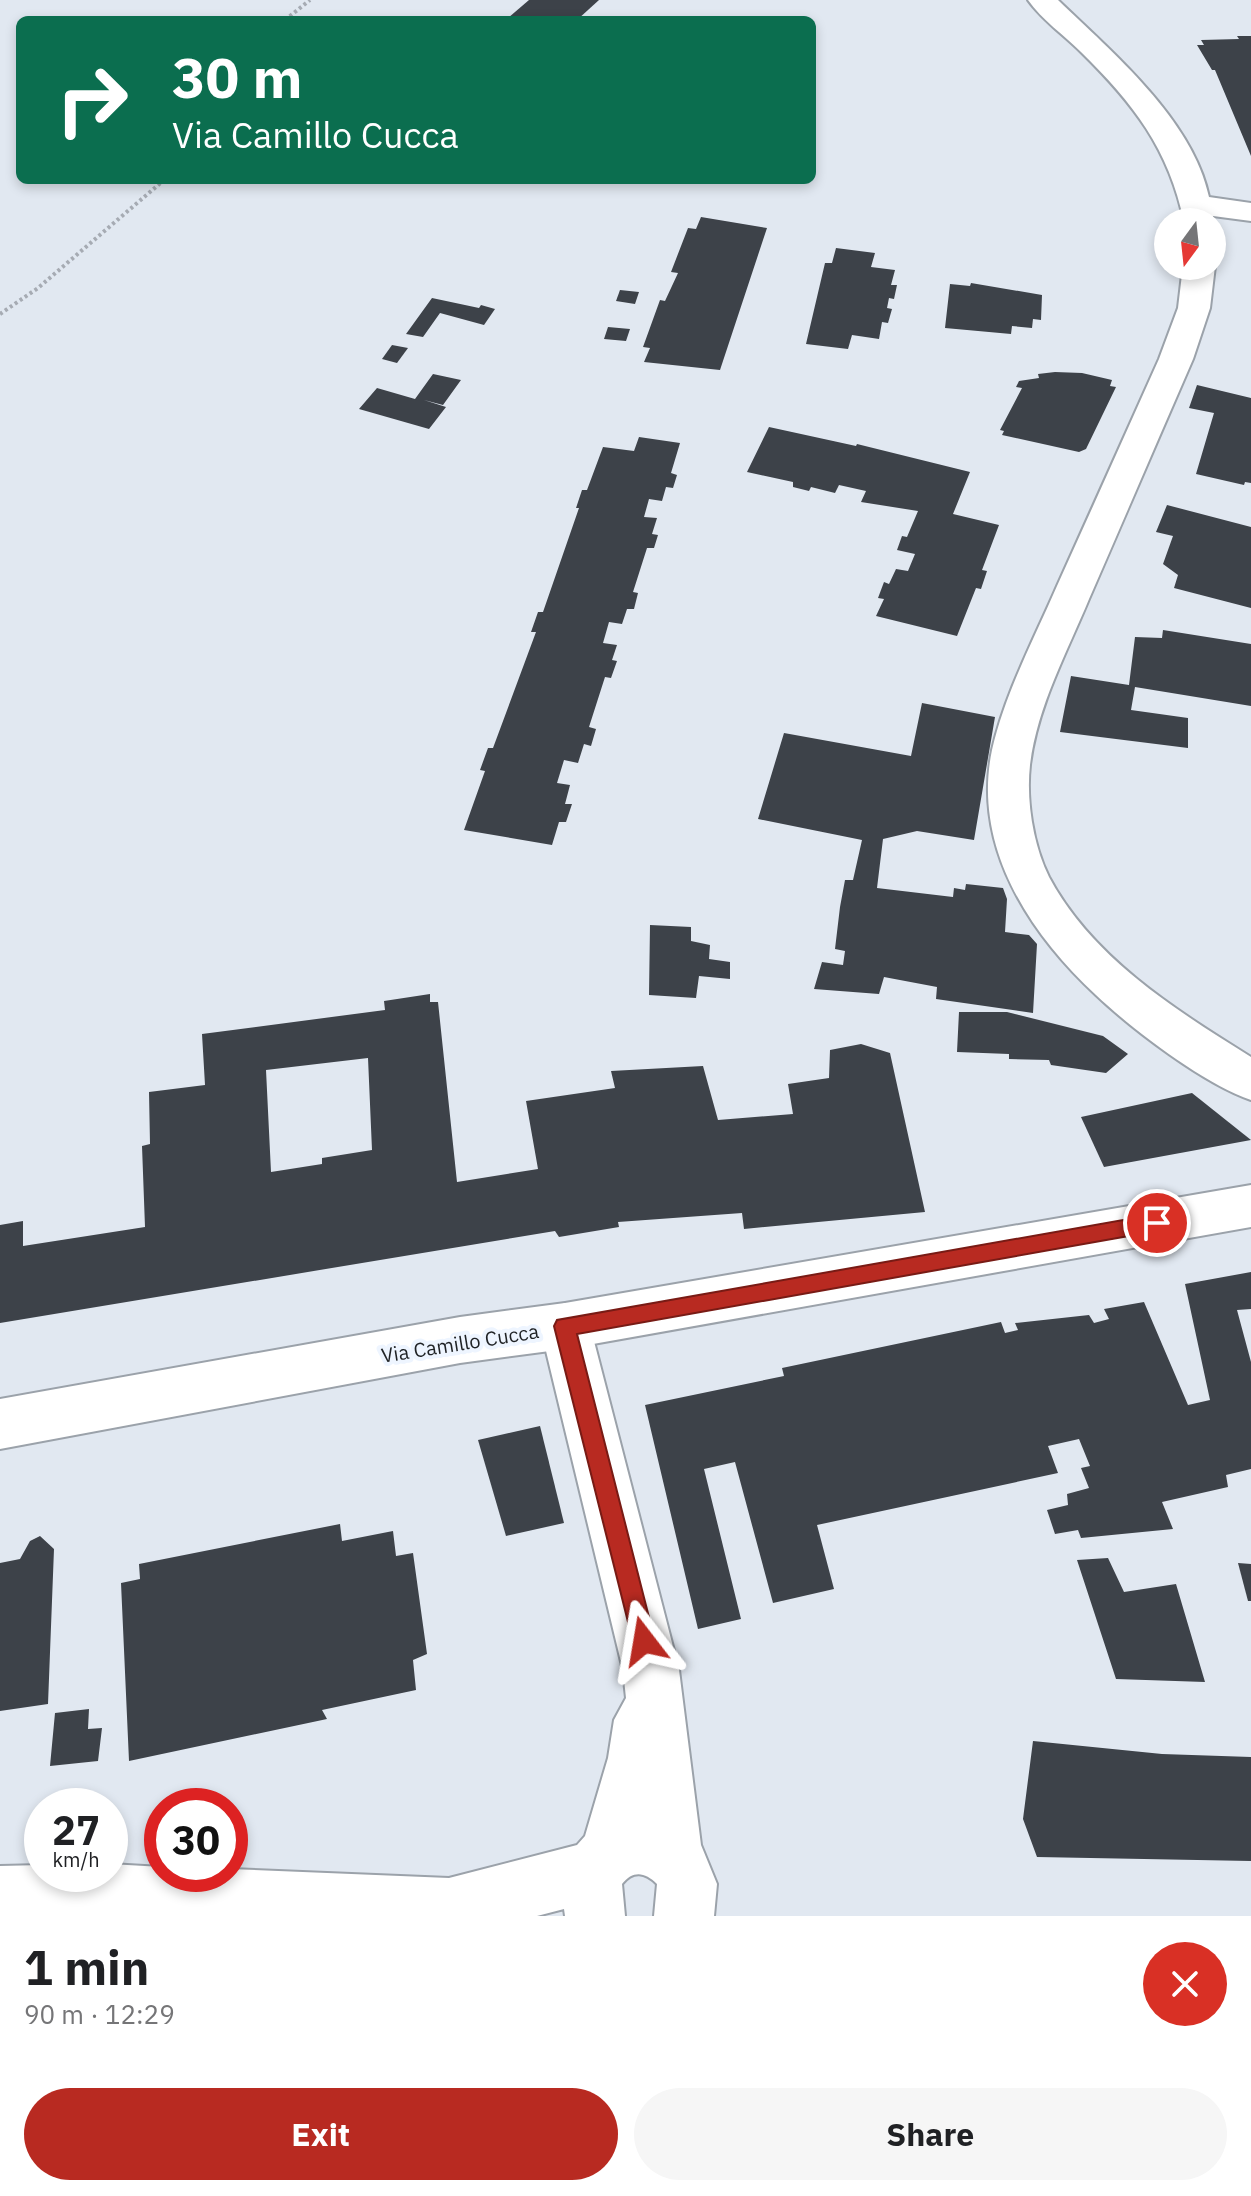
<!DOCTYPE html>
<html lang="en">
<head>
<meta charset="utf-8">
<style>
	:root { --surface:#fff; --page:#f6f6f6; --text:#202124; --muted:#757577; --accent:#b82a21 }
	body { margin:0; font-family:"IBM Plex Sans",sans-serif; background:var(--page); color:var(--text); height:100vh; display:flex; flex-direction:column; font-size:30px; white-space:nowrap }
	* { box-sizing:border-box; margin:0 }
	p { font-size:26px; color:var(--muted) }
	.icon { flex:none; width:44px; height:44px; fill:none; stroke:currentColor; stroke-width:2; stroke-linecap:round; stroke-linejoin:round }
	.map { position:relative; height:1916px; overflow:hidden }
	.drawer { display:flex; flex-direction:column; background:var(--surface); flex:1 }
	.drawer>* { flex:none }
	.guide { position:absolute; left:16px; top:16px; width:800px; height:168px; border-radius:12px; box-shadow:0 4px 12px #0003; background:#0b6e4f; color:#fff; overflow:hidden }
	.needle { width:52px; rotate:195deg }
	.controls { position:absolute; left:1154px; top:208px; display:grid; gap:16px }
	.controls a { display:grid; place-items:center; width:72px; height:72px; border-radius:50%; background:var(--surface); box-shadow:0 4px 12px #0003; font-size:40px }
	.speed { position:absolute; left:24px; top:1788px; display:flex; gap:16px; font-size:40px; font-weight:700; text-align:center }
	.speed>* { display:grid; place-content:center; width:104px; height:104px; border-radius:50%; background:var(--surface); box-shadow:0 4px 12px #0003; line-height:1 }
	.speed small { font-size:20px; font-weight:400 }
	.speed .limit { border:12px solid #d22; background:#fff; color:#111 }
	.pin { position:absolute; display:grid; place-items:center; width:68px; height:68px; color:#fff; margin:-34px; border:4px solid #fff; border-radius:50%; box-shadow:0 2px 8px #0007 }
	.me { position:absolute; width:88px; margin:-44px; rotate:346deg; stroke-linejoin:round; filter:drop-shadow(0 0 6px #0008) }
	.turn { display:flex; align-items:center; gap:28px; height:168px; padding:0 24px; font-size:36px }
	.turn .icon { width:104px; height:104px; stroke-width:2.5 }
	.turn b { display:block; font-size:56px; line-height:68px }
	.round { display:grid; place-items:center; flex:none; width:84px; height:84px; border-radius:42px; background:var(--page) }
	.headline { display:flex; align-items:center; justify-content:space-between; height:136px; padding:0 24px }
	h1 { font-size:48px; font-weight:700; line-height:60px }
	.action { display:flex; gap:16px; margin-top:auto; padding:16px 24px }
	.action a { flex:1; height:92px; border-radius:48px; background:var(--accent); color:#fff; font-size:32px; font-weight:700; line-height:92px; text-align:center }
	.action a+a { background:var(--page); color:var(--text) }
	.map>svg:first-child { display:block }
</style>
</head>
<body>
<div class="map">
<svg width="1251" height="1916" viewBox="0 0 1251 1916">
	<rect width="100%" height="100%" fill="#e1e8f1"/>
	<g fill="#3d4249" fill-rule="evenodd">
		<path d="M 529,0 L 599,0 L 577,20 L 508,18 Z"/>
		<path d="M 1237,36 L 1251,36 L 1251,156 L 1215,70 L 1212,70 L 1197,45 L 1204,45 L 1201,40 L 1239,39 Z"/>
		<path d="M 701,217 L 767,228 L 720,370 L 644,362 L 650,348 L 643,347 L 660,300 L 665,301 L 678,273 L 671,272 L 688,228 L 696,229 Z"/>
		<path d="M 836,248 L 875,253 L 871,267 L 895,270 L 891,285 L 897,285 L 894,299 L 889,298 L 887,308 L 892,309 L 888,323 L 882,322 L 879,339 L 852,335 L 848,349 L 806,344 L 825,263 L 832,263 Z"/>
		<path d="M 971,283 L 1042,295 L 1041,320 L 1033,319 L 1032,328 L 1012,326 L 1011,334 L 945,328 L 950,284 L 970,286 Z"/>
		<path d="M 620,290 L 639,292 L 635,304 L 616,301 Z"/>
		<path d="M 432,298 L 479,308 L 481,305 L 495,309 L 484,325 L 440,313 L 423,337 L 406,334 Z"/>
		<path d="M 608,327 L 630,329 L 626,341 L 604,339 Z"/>
		<path d="M 392,345 L 408,348 L 397,363 L 382,359 Z"/>
		<path d="M 1055,372 L 1082,373 L 1112,380 L 1110,386 L 1116,387 L 1086,449 L 1079,452 L 1002,435 L 1004,431 L 1000,430 L 1022,388 L 1016,387 L 1019,381 L 1039,378 L 1038,374 Z"/>
		<path d="M 433,374 L 461,380 L 443,405 L 424,400 L 446,407 L 429,429 L 359,409 L 377,388 L 415,399 Z"/>
		<path d="M 1197,385 L 1251,398 L 1251,483 L 1245,482 L 1244,485 L 1196,474 L 1214,413 L 1189,408 Z"/>
		<path d="M 769,427 L 856,446 L 857,444 L 970,472 L 953,514 L 999,525 L 982,570 L 987,571 L 981,589 L 976,588 L 957,636 L 876,616 L 884,599 L 878,598 L 884,582 L 889,584 L 896,569 L 908,571 L 915,554 L 897,550 L 902,536 L 907,537 L 918,511 L 861,502 L 866,491 L 839,485 L 835,493 L 811,487 L 809,491 L 793,487 L 793,482 L 747,472 Z"/>
		<path d="M 639,437 L 680,443 L 671,473 L 677,475 L 673,488 L 666,487 L 662,501 L 649,499 L 644,517 L 657,518 L 652,534 L 658,535 L 654,548 L 647,548 L 633,592 L 638,593 L 634,609 L 627,609 L 622,624 L 609,622 L 603,643 L 617,645 L 612,660 L 617,661 L 611,678 L 605,677 L 589,727 L 596,729 L 591,746 L 584,744 L 578,763 L 564,760 L 557,783 L 570,785 L 565,804 L 572,804 L 566,822 L 559,822 L 552,845 L 464,830 L 485,771 L 480,770 L 488,748 L 493,748 L 536,632 L 531,632 L 538,612 L 543,612 L 579,508 L 576,508 L 582,490 L 587,490 L 603,447 L 634,451 Z"/>
		<path d="M 1167,505 L 1251,527 L 1251,608 L 1174,588 L 1178,575 L 1163,564 L 1173,536 L 1156,532 Z"/>
		<path d="M 1163,630 L 1251,644 L 1251,706 L 1135,687 L 1131,710 L 1188,718 L 1188,748 L 1060,732 L 1071,676 L 1129,685 L 1135,637 L 1162,638 Z"/>
		<path d="M 922,703 L 995,717 L 974,840 L 917,831 L 883,839 L 877,888 L 953,897 L 954,888 L 965,890 L 966,884 L 1003,888 L 1007,899 L 1005,932 L 1029,935 L 1037,944 L 1033,1013 L 936,999 L 937,987 L 884,977 L 879,994 L 814,989 L 822,962 L 843,965 L 845,951 L 835,949 L 840,907 L 845,880 L 853,880 L 862,840 L 758,819 L 784,733 L 911,756 Z"/>
		<path d="M 650,925 L 691,927 L 691,941 L 710,945 L 709,959 L 730,962 L 730,979 L 699,976 L 696,998 L 649,995 Z"/>
		<path d="M 430,994 L 430,1002 L 438,1002 L 457,1182 L 538,1169 L 526,1101 L 615,1088 L 611,1071 L 703,1066 L 718,1120 L 793,1114 L 788,1084 L 829,1078 L 830,1050 L 861,1044 L 890,1053 L 925,1212 L 744,1229 L 742,1213 L 618,1222 L 619,1227 L 559,1237 L 555,1231 L 0,1323 L 0,1225 L 23,1221 L 23,1246 L 145,1227 L 142,1146 L 150,1144 L 149,1092 L 205,1085 L 202,1034 L 385,1010 L 384,1001 ZM 368,1058 L 372,1150 L 322,1158 L 322,1164 L 271,1172 L 266,1070 Z"/>
		<path d="M 959,1012 L 1007,1012 L 1103,1036 L 1128,1054 L 1106,1073 L 1051,1065 L 1049,1060 L 1009,1059 L 1009,1054 L 957,1052 Z"/>
		<path d="M 1192,1093 L 1251,1140 L 1104,1167 L 1081,1117 Z"/>
		<path d="M 1251,1272 L 1251,1309 L 1237,1310 L 1251,1362 L 1251,1469 L 1226,1475 L 1228,1487 L 1162,1502 L 1173,1529 L 1081,1538 L 1078,1530 L 1055,1534 L 1047,1510 L 1068,1505 L 1067,1494 L 1089,1488 L 1081,1468 L 1090,1466 L 1079,1439 L 1048,1446 L 1058,1473 L 817,1525 L 834,1589 L 773,1603 L 735,1462 L 704,1469 L 741,1619 L 698,1629 L 645,1405 L 784,1376 L 782,1368 L 1001,1322 L 1005,1333 L 1018,1330 L 1015,1323 L 1089,1315 L 1094,1323 L 1109,1319 L 1104,1309 L 1144,1302 L 1188,1405 L 1210,1400 L 1185,1284 Z"/>
		<path d="M 540,1426 L 564,1523 L 506,1536 L 478,1440 Z"/>
		<path d="M 340,1524 L 342,1541 L 393,1531 L 396,1556 L 413,1553 L 427,1654 L 413,1660 L 416,1690 L 322,1710 L 327,1719 L 129,1761 L 121,1583 L 140,1579 L 139,1564 Z"/>
		<path d="M 40,1536 L 54,1549 L 48,1704 L 0,1711 L 0,1563 L 20,1559 L 30,1541 Z"/>
		<path d="M 1108,1558 L 1124,1592 L 1176,1584 L 1205,1682 L 1116,1679 L 1077,1560 Z"/>
		<path d="M 1238,1563 L 1251,1564 L 1251,1601 L 1248,1601 Z"/>
		<path d="M 89,1709 L 88,1729 L 102,1728 L 98,1761 L 50,1766 L 55,1713 Z"/>
		<path d="M 1033,1741 L 1162,1754 L 1251,1757 L 1251,1861 L 1037,1857 L 1023,1819 Z"/>
	</g>
	<g fill="none" stroke-linecap="round" stroke-linejoin="round">
		<defs>
			<g id="minor">
				<path d="M 1028,0 L 1058,0 C 1112,52 1193,120 1209,197 L 1251,203 L 1251,221 L 1213,216 L 1212,226 L 1212,222 L 1184,222 C 1169,149 1133,103 1081,52 C 1064,35 1042,20 1028,0 Z"/>
				<path d="M 1212,262 L 1215,266 L 1210,308 L 1193,359 C 1158,439 1124,519 1089,599 C 1067,652 1037,707 1030,765 C 1026,800 1033,845 1049,877 C 1092,958 1176,1010 1251,1057 L 1251,1100 C 1204,1084 1133,1030 1096,995 C 1029,933 972,846 992,750 C 1005,693 1034,639 1057,586 C 1091,511 1125,435 1159,359 L 1178,308 L 1183,266 L 1212,266 Z"/>
				<path d="M 565,1303 L 583,1310 L 590,1326 L 679,1670 L 701,1845 L 717,1884 L 714,1916 L 654,1916 L 657,1884 C 645,1872 633,1870 622,1884 L 625,1916 L 565,1916 L 564,1909 L 537,1916 L 0,1916 L 0,1866 L 42,1865 L 42,1874 L 110,1874 L 110,1864 L 162,1867 L 162,1874 L 230,1874 L 230,1869 L 449,1878 L 577,1845 L 585,1836 L 608,1758 L 614,1720 L 626,1698 L 623,1670 L 540,1326 L 547,1310 Z"/>
			</g>
			<path id="tertiary" d="M 1251,1185 L 1251,1227 L 565,1349 L 460,1363 L 0,1449 L 0,1399 L 460,1317 L 565,1303 Z"/>
		</defs>
		<use href="#minor" stroke="#9ba2aa" stroke-width="4"/>
		<use href="#tertiary" stroke="#9ba2aa" stroke-width="4"/>
		<g stroke="#a6abb3" stroke-width="4" stroke-dasharray="3 3" stroke-linecap="butt">
			<path d="M 285,20 L 310,0"/>
			<path d="M 0,314 L 38,288 L 164,180"/>
		</g>
		<use href="#minor" fill="#fff" fill-rule="evenodd"/>
		<use href="#tertiary" fill="#fff" fill-rule="evenodd"/>
	</g>
	<path fill="#b82a21" stroke="#781b15" stroke-width="2" d="M 1157,1214 L 1165,1216 L 1167,1223 L 1165,1229 L 1157,1231 L 577,1334 L 655,1641 L 652,1650 L 644,1653 L 635,1650 L 554,1326 L 557,1320 Z"/>
	<g text-anchor="middle" dominant-baseline="central" stroke-width="8" stroke-linejoin="round" paint-order="stroke">
		<g font-size="20" fill="#1f2225" stroke="#eef5ff">
			<text transform="translate(460 1343) rotate(-9)">Via Camillo Cucca</text>
		</g>
	</g>
</svg>
<div class="controls">
<a><svg class="needle" viewBox="-14 -14 28 28"><path d="M0-13l5 13h-10z" fill="#e53935"/><path d="M0 13l5-13h-10z" fill="#757577"/></svg></a>
</div>
<div class="speed"><div>27<small>km/h</small></div><div class="limit">30</div></div>
<div class="pin" style="left:1157px;top:1223px;background:#d93025"><svg class="icon" aria-label="arrive" viewBox="0 0 24 24"><path d="M6 21V4h12l-3 4 3 4H6"/></svg></div>
<svg class="me" style="left:644px;top:1641px" viewBox="-20 -20 40 40"><path d="M0-17L14 15 0 8-14 15z" fill="#b82a21" stroke="#fff" stroke-width="4"/></svg>
<div class="guide">
<div class="turn"><svg class="icon" aria-label="right" viewBox="0 0 24 24"><path d="M7 20v-9h11M14 6l5 5-5 5"/></svg><div><b>30 m</b>Via Camillo Cucca</div></div>
</div>
</div>
<section class="drawer">
<div class="headline"><div><h1>1 min</h1><p>90 m · 12:29</p></div><a class="round" style="background:#d93025;color:#fff"><svg class="icon" aria-label="close" viewBox="0 0 24 24"><path d="M6 6l12 12M18 6L6 18"/></svg></a></div>
<div class="action"><a>Exit</a><a>Share</a></div>
</section>
</body>
</html>
